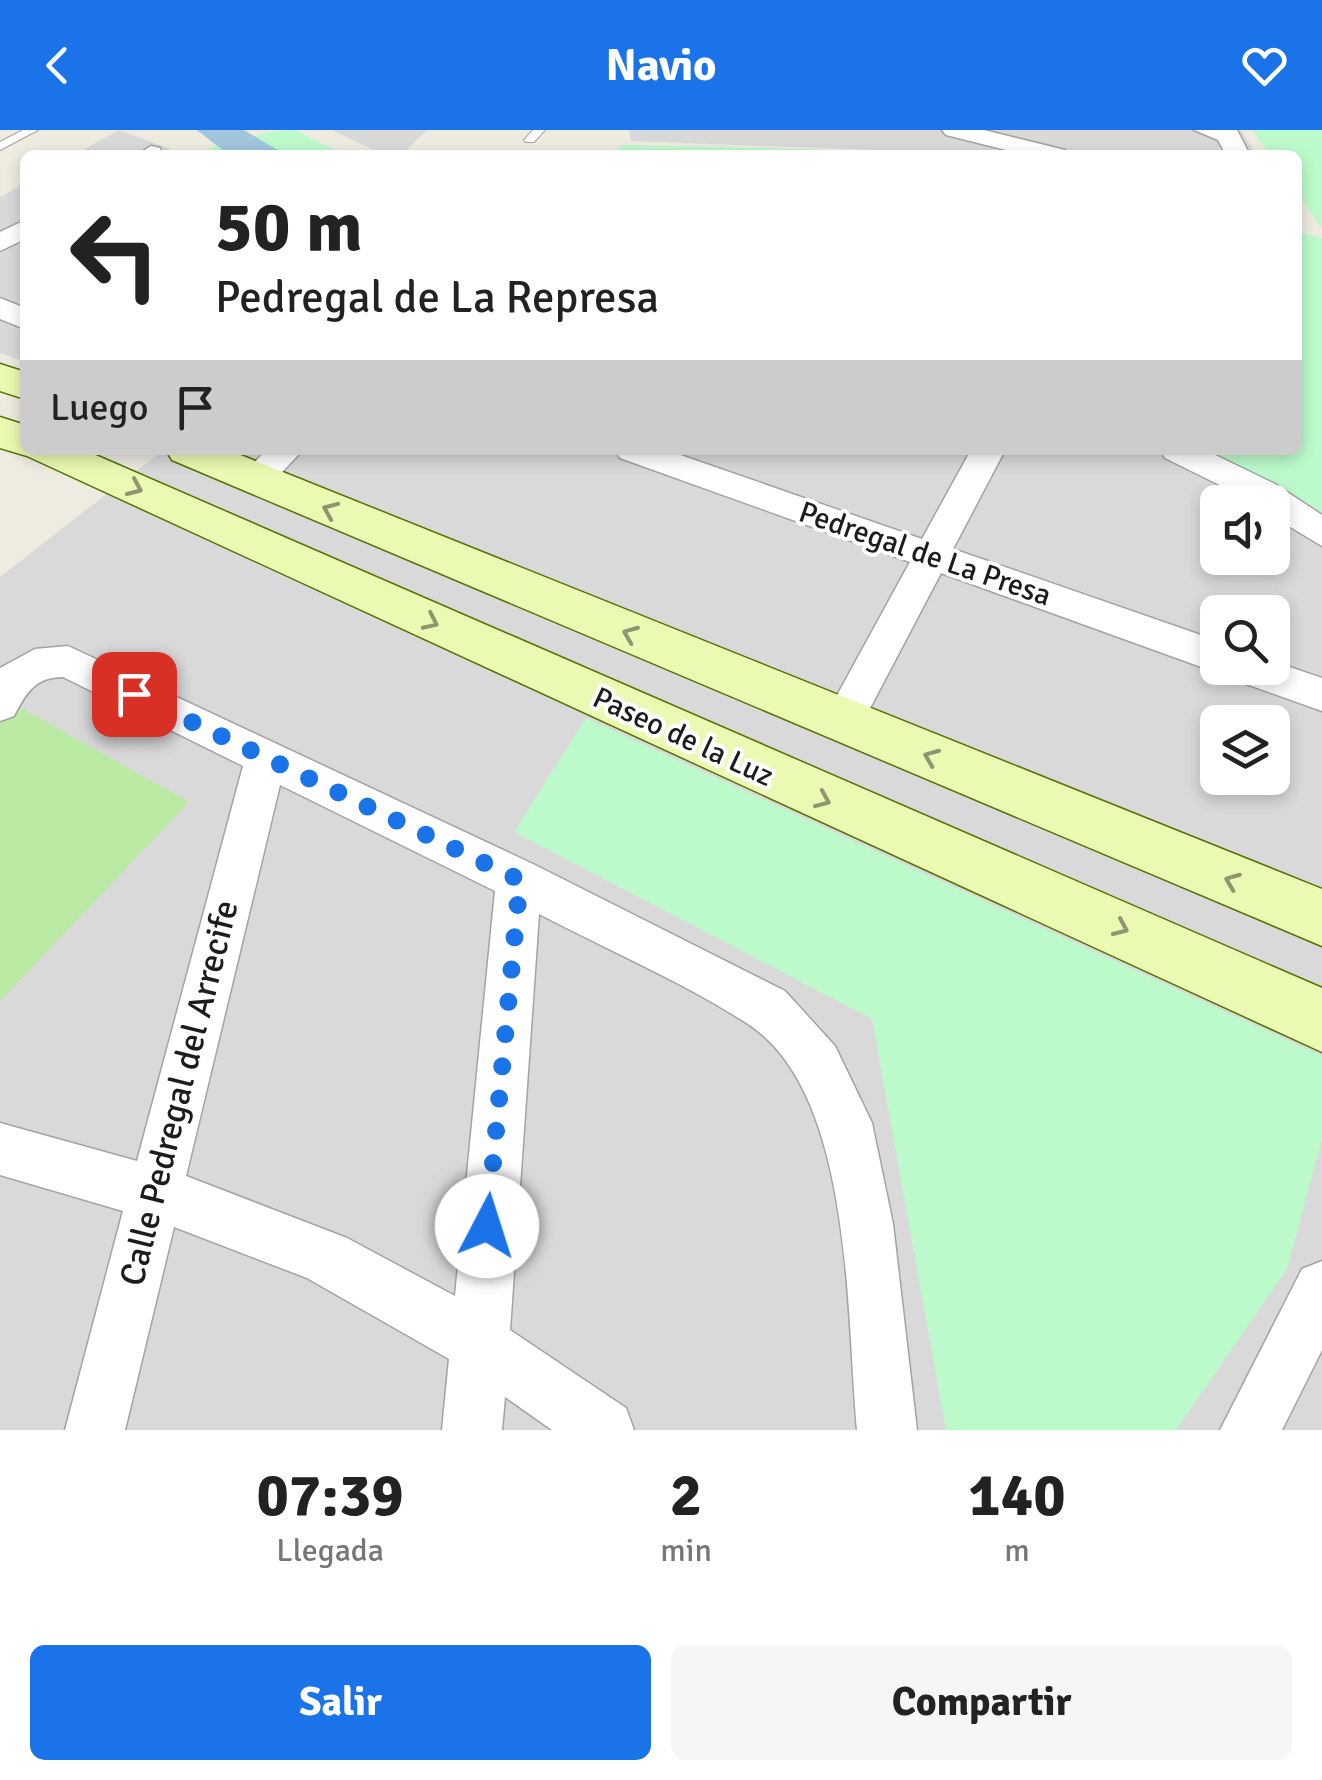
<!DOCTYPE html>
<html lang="es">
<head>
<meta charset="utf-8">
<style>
	:root { --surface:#fff; --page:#f6f6f6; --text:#222; --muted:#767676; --accent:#1a73e8 }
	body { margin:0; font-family:Signika,sans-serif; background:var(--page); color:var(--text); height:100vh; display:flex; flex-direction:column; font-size:38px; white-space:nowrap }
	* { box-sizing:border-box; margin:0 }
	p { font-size:32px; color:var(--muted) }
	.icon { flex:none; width:55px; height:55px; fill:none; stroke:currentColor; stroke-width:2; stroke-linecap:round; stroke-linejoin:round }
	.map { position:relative; height:1300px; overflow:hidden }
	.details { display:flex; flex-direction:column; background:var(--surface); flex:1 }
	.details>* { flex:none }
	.hud { position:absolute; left:20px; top:20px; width:1282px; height:305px; border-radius:15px; box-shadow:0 5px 15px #0003; background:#fff; color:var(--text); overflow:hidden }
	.fabs { position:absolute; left:1200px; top:355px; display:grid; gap:20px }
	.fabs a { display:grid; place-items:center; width:90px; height:90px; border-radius:15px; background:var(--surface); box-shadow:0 5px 15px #0003; font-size:50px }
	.pin { position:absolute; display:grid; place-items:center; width:85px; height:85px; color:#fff; margin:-42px; border-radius:20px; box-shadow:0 5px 15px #0006 }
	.me { position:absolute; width:110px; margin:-55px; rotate:5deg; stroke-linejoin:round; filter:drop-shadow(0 0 8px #0008) }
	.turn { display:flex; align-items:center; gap:35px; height:210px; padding:0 30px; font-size:45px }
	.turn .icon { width:130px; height:130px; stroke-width:2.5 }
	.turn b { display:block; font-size:70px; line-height:85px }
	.then { display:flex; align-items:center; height:95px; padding:0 30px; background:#0003; gap:20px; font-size:38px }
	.eta { display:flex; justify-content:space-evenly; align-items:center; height:170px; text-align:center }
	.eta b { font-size:60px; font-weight:700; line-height:70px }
	.button { display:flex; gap:20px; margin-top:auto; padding:20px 30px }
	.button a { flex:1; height:115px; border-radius:15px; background:var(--accent); color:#fff; font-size:40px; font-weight:700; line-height:115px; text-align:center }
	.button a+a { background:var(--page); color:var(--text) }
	header { display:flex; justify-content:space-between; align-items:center; height:130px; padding:0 30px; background:var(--accent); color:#fff; font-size:45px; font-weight:700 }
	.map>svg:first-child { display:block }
</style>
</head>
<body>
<header><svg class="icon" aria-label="back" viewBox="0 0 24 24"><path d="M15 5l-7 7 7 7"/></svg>Navio<svg class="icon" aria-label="heart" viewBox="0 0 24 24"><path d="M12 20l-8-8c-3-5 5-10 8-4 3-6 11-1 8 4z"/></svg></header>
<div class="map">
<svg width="1322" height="1300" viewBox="0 0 1322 1300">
	<rect width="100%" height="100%" fill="#eeece1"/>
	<g fill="#dad9d9" fill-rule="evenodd">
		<path d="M 119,0 L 178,22 L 74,25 Z"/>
		<path d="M 332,0 L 427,0 L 401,25 L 384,25 Z"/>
		<path d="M 629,0 L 1241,0 L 1257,25 L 1012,25 L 631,11 Z"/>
		<path d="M 25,53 L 25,232 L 0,223 L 0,67 Z"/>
		<path d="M 163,320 L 1193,320 L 1322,395 L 1322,1300 L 0,1300 L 0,447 ZM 1218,372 L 1272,372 L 1272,428 L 1218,428 ZM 1218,482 L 1272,482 L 1272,538 L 1218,538 ZM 1218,592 L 1272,592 L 1272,648 L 1218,648 Z"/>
	</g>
	<path fill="#bbeaa5" d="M 0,566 L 189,672 L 0,871 Z"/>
	<g fill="#bcfacb">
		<path d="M 281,0 L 295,0 L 344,25 L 198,25 L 221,13 Z"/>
		<path d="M 1252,0 L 1322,0 L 1322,99 L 1298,64 L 1298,25 L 1270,25 Z"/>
		<path d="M 623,15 L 1007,24 L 1011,25 L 610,25 Z"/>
		<path d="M 1298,102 L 1322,108 L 1322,395 L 1193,320 L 1298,320 Z"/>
		<path d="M 586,588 L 1322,926 L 1322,1010 L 1287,1139 L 1176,1300 L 946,1300 L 872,889 L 514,702 Z"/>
	</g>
	<path fill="#a0c5dd" d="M 197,0 L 244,0 L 286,25 L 229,25 Z"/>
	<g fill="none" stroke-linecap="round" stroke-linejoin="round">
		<defs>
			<g id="lane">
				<path d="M 23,0 L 38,0 L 0,20 L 0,12 Z"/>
				<path d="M 533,0 L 545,0 L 534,12 L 526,12 L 524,10 Z"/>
			</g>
			<g id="street">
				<path d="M 942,0 L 984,0 L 1065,20 L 1068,25 L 1026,25 L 946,5 Z"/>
				<path d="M 1194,0 L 1237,0 L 1250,25 L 1226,25 L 1218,10 Z"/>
				<path d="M 151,16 L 160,18 L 162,25 L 137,25 Z"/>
				<path d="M 25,90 L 25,109 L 0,121 L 0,102 Z"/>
				<path d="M 0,168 L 25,178 L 25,199 L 0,189 Z"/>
				<path d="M 266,320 L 303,320 L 268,357 L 244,357 L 239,349 Z"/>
				<path d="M 615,320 L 666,320 L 922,409 L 971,320 L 1005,320 L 953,419 L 1218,511 L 1218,538 L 1272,538 L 1272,531 L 1322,548 L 1322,581 L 1232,549 L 1227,539 L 1218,542 L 1204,538 L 941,443 L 857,603 L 843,608 L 829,603 L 823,591 L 910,432 L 620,328 Z"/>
				<path d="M 1160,320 L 1205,320 L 1275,354 L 1322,385 L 1322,416 L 1272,386 L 1272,372 L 1254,372 L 1165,328 Z"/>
				<path d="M 68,516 L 535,735 L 785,861 L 835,916 L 872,993 L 893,1094 L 917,1300 L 857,1300 C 846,1186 854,963 748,894 C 683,852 608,820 539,784 L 510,1200 L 626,1278 L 634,1300 L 552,1300 L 505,1267 L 502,1300 L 442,1300 L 449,1229 L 307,1148 L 174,1097 L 125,1300 L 65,1300 L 123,1081 L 0,1045 L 0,993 L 137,1031 L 243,636 L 63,547 C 35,547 26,563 14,586 L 0,591 L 0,538 L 35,519 ZM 280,655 L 495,761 L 455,1166 L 347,1108 L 186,1046 Z"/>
				<path d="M 1322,1131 L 1322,1220 L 1282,1300 L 1220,1300 L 1302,1139 Z"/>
			</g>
			<g id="secondary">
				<path d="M 0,234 L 25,242 L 25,269 L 0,261 Z"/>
				<path d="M 0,287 L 25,295 L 25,320 L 84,320 L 1322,858 L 1322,922 L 27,326 L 0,318 Z"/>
				<path d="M 166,320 L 228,320 L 1322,759 L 1322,816 L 172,330 Z"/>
			</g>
		</defs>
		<use href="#lane" stroke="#a3a3a3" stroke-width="2"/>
		<use href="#street" stroke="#a3a3a3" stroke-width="3"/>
		<use href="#secondary" stroke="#547303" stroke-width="3"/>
		<use href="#lane" fill="#fff" fill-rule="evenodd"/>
		<use href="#street" fill="#fff" fill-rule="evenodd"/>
		<use href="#secondary" fill="#eafab2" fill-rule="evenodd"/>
	</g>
	<defs><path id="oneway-chevron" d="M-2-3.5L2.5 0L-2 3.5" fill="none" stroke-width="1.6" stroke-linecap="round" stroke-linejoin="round" transform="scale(2.5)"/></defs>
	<g stroke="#8d966e">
		<use href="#oneway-chevron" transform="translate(135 358) rotate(24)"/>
		<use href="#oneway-chevron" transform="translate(330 380) rotate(-157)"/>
		<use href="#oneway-chevron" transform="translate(431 492) rotate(25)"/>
		<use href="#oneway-chevron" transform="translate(630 504) rotate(-158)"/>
		<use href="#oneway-chevron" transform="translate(931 627) rotate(-158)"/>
		<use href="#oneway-chevron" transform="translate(823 670) rotate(23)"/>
		<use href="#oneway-chevron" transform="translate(1232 751) rotate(-158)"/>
		<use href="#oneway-chevron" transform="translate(1121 798) rotate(24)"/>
	</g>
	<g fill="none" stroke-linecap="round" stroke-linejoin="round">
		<path stroke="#1a73e8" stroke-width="18" stroke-dasharray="0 32.4" d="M 134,564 L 520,750 L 487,1096"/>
	</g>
	<g text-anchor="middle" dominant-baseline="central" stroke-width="8" stroke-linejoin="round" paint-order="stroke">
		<g font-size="30" fill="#1c1c1c" stroke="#fff">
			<text transform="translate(925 424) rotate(19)">Pedregal de La Presa</text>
			<text transform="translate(683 607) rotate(25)">Paseo de la Luz</text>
		</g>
		<g font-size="35" fill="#1c1c1c" stroke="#fff">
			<text transform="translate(179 963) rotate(-76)">Calle Pedregal del Arrecife</text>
		</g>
	</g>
</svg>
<div class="fabs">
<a><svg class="icon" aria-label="sound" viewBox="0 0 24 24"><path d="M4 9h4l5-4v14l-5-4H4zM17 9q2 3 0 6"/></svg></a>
<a><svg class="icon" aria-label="search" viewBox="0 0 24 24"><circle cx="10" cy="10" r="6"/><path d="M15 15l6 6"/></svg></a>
<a><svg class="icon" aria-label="layers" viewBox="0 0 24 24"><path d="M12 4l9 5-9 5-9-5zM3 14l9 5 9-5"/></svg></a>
</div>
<div class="pin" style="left:134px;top:564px;background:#d93025"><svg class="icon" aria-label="arrive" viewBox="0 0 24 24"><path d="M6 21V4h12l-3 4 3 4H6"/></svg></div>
<svg class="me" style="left:487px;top:1096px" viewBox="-20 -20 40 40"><circle r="19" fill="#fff"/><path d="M0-13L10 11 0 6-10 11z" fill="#1a73e8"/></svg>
<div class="hud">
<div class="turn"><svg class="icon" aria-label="left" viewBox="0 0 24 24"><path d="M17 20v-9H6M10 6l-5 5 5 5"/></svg><div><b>50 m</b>Pedregal de La Represa</div></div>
<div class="then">Luego<svg class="icon" aria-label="arrive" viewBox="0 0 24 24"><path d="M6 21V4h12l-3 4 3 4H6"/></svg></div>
</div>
</div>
<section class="details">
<div class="eta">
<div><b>07:39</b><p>Llegada</p></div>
<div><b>2</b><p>min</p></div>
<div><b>140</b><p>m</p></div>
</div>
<div class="button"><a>Salir</a><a>Compartir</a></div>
</section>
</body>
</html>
